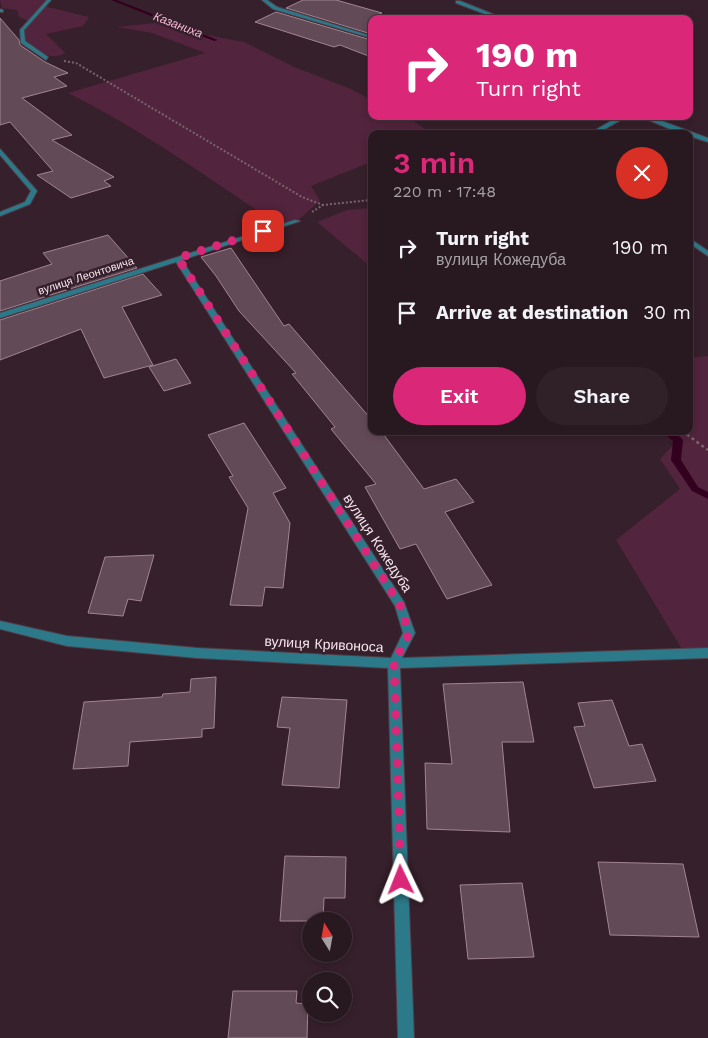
<!DOCTYPE html>
<html lang="en">
<head>
<meta charset="utf-8">
<style>
	:root { --surface:#281820; --page:#302129; --text:#f1f3f6; --muted:#a5a0a5; --line:#44373e; --accent:#db2777 }
	body { margin:0; font-family:"Work Sans",sans-serif; background:var(--page); color:var(--text); height:100vh; display:flex; flex-direction:column; font-size:19px; white-space:nowrap }
	* { box-sizing:border-box; margin:0 }
	p { font-size:16px; color:var(--muted) }
	.icon { flex:none; width:28px; height:28px; fill:none; stroke:currentColor; stroke-width:2; stroke-linecap:round; stroke-linejoin:round }
	.map { position:relative; flex:1; overflow:hidden }
	.drawer { position:absolute; left:368px; top:130px; width:325px; height:305px; display:flex; flex-direction:column; background:var(--surface); border-radius:10px; box-shadow:0 2px 8px #0003,0 0 0 1px var(--line) }
	.drawer>* { flex:none }
	.top-card { position:absolute; left:368px; top:15px; width:325px; height:105px; border-radius:10px; box-shadow:0 2px 8px #0003,0 0 0 1px var(--line); background:#db2777; color:#fff; overflow:hidden }
	.needle { width:32px; rotate:349deg }
	.tools { position:absolute; left:302px; top:912px; display:grid; gap:10px }
	.tools a { display:grid; place-items:center; width:50px; height:50px; border-radius:50%; background:var(--surface); box-shadow:0 2px 8px #0003,0 0 0 1px var(--line); font-size:25px }
	.pin { position:absolute; display:grid; place-items:center; width:42px; height:42px; color:#fff; margin:-21px; border-radius:10px; box-shadow:0 2px 8px #0006 }
	.me { position:absolute; width:55px; margin:-28px; rotate:358deg; stroke-linejoin:round; filter:drop-shadow(0 0 4px #0008) }
	.turn { display:flex; align-items:center; gap:18px; height:105px; padding:0 25px; font-size:22px }
	.turn .icon { width:65px; height:65px; stroke-width:2.5 }
	.turn b { display:block; font-size:35px; line-height:42px }
	.round { display:grid; place-items:center; flex:none; width:52px; height:52px; border-radius:26px; background:var(--page) }
	.headline { display:flex; align-items:center; justify-content:space-between; height:85px; padding:0 25px }
	h1 { font-size:30px; font-weight:600; line-height:38px; color:var(--accent) }
	.primary-button { display:flex; gap:10px; margin-top:auto; padding:10px 25px }
	.primary-button a { flex:1; height:58px; border-radius:30px; background:var(--accent); color:#fff; font-size:20px; font-weight:600; line-height:58px; text-align:center }
	.primary-button a+a { background:var(--page); color:var(--text) }
	ul { padding:0; list-style:none }
	li { display:flex; align-items:center; gap:15px; height:65px; padding:0 25px }
	li div { flex:1 }
	li b { display:block; font-size:19px }
	li em { font-style:normal }
	.map>svg:first-child { display:block }
</style>
</head>
<body>
<div class="map">
<svg width="708" height="1038" viewBox="0 0 708 1038">
	<rect width="100%" height="100%" fill="#36202b"/>
	<g fill="#52243d">
		<path d="M 0,0 L 47,0 L 44,6 L 89,17 L 83,26 L 46,34 L 65,53 C 49,62 37,50 23,42 L 22,30 L 28,21 L 19,17 L 17,10 L 2,8 Z"/>
		<path d="M 163,22 L 196,33 L 244,42 L 292,66 L 351,89 L 371,100 L 371,116 L 406,116 L 432,134 L 371,134 L 371,162 L 311,186 L 320,201 L 297,221 L 280,226 C 211,180 143,130 68,93 L 205,53 L 152,33 L 117,27 Z"/>
		<path d="M 371,208 L 371,267 L 317,222 L 347,210 Z"/>
		<path d="M 708,356 L 708,653 L 685,654 L 616,540 L 680,489 L 660,459 L 675,443 L 662,431 L 689,431 L 689,358 Z"/>
	</g>
	<g fill="none" stroke-linecap="round" stroke-linejoin="round">
		<g fill="#330020" fill-rule="evenodd">
			<path d="M 111,0 L 117,0 L 218,40 L 214,41 Z"/>
			<path d="M 661,431 C 670,431 676,432 683,440 L 681,460 L 698,487 L 708,492 L 708,499 L 692,491 L 671,460 L 673,441 Z"/>
		</g>
	</g>
	<g fill="#634a57" stroke="#a18592">
		<path d="M 303,0 L 336,0 L 382,13 L 374,16 L 382,19 L 371,19 L 371,34 L 286,8 Z"/>
		<path d="M 276,12 L 371,40 L 371,57 L 340,45 L 334,47 L 255,22 Z"/>
		<path d="M 0,18 L 19,40 L 20,45 L 45,62 L 68,73 L 54,77 L 67,86 L 22,98 L 72,135 L 52,140 L 114,177 L 104,181 L 111,186 L 71,198 L 37,175 L 53,171 L 10,122 L 0,125 Z"/>
		<path d="M 108,235 L 137,268 L 0,311 L 0,281 L 52,264 L 43,253 Z"/>
		<path d="M 231,248 L 284,326 L 289,324 L 371,419 L 371,431 L 381,431 L 424,489 L 456,479 L 474,502 L 445,512 L 492,585 L 447,599 L 416,544 L 400,549 L 365,487 L 376,484 L 331,429 L 335,427 L 292,374 L 296,373 L 239,311 L 216,276 L 201,257 Z"/>
		<path d="M 143,274 L 162,295 L 122,307 L 153,365 L 104,378 L 81,329 L 0,360 L 0,320 Z"/>
		<path d="M 176,359 L 191,383 L 164,391 L 149,367 Z"/>
		<path d="M 244,423 L 286,488 L 273,493 L 290,523 L 283,588 L 265,587 L 262,606 L 230,605 L 248,508 L 229,477 L 233,476 L 208,435 Z"/>
		<path d="M 154,555 L 141,601 L 128,599 L 123,616 L 88,613 L 105,557 Z"/>
		<path d="M 216,677 L 214,728 L 202,729 L 202,737 L 130,742 L 128,766 L 73,769 L 84,702 L 162,697 L 163,694 L 190,692 L 191,679 Z"/>
		<path d="M 523,682 L 534,742 L 502,742 L 510,832 L 427,829 L 425,763 L 452,764 L 443,684 Z"/>
		<path d="M 282,697 L 347,700 L 339,788 L 282,785 L 290,728 L 277,727 Z"/>
		<path d="M 612,700 L 629,746 L 642,744 L 656,781 L 594,788 L 574,727 L 585,726 L 578,703 Z"/>
		<path d="M 285,856 L 346,857 L 345,898 L 324,898 L 323,921 L 280,921 Z"/>
		<path d="M 598,862 L 683,864 L 699,937 L 610,935 Z"/>
		<path d="M 522,883 L 534,957 L 468,959 L 460,885 Z"/>
		<path d="M 233,991 L 297,991 L 296,1003 L 308,1004 L 307,1038 L 228,1038 Z"/>
	</g>
	<g fill="none" stroke-linecap="round" stroke-linejoin="round">
		<defs>
			<g id="service">
				<path d="M 456,1 L 460,1 L 505,19 L 498,19 L 456,3 Z"/>
				<path d="M 620,116 L 628,116 L 596,134 L 588,134 Z"/>
				<path d="M 0,149 L 37,191 L 30,204 L 0,216 L 0,212 L 25,202 L 31,191 L 0,155 Z"/>
				<path d="M 689,238 L 708,251 L 708,256 L 689,243 Z"/>
			</g>
			<g id="minor">
				<path d="M 47,0 L 51,0 L 24,30 L 25,41 L 48,57 L 46,60 L 21,43 L 20,30 Z"/>
				<path d="M 262,0 L 267,0 L 277,7 L 371,36 L 371,38 L 273,9 Z"/>
				<path d="M 0,9 L 3,10 L 3,12 L 0,12 Z"/>
				<path d="M 639,116 L 648,116 L 708,138 L 708,142 L 689,136 L 689,134 L 682,134 Z"/>
				<path d="M 295,220 L 300,221 L 182,260 L 404,602 L 415,633 L 402,658 L 708,648 L 708,658 L 400,668 L 414,1038 L 398,1038 L 388,668 L 197,658 L 67,646 L 0,629 L 0,621 L 67,636 L 197,648 L 391,658 L 403,633 L 395,606 L 176,262 L 0,318 L 0,313 Z"/>
			</g>
		</defs>
		<use href="#service" stroke="#513c46" stroke-width="2"/>
		<use href="#minor" stroke="#513c46" stroke-width="2"/>
		<g stroke="#79656f" stroke-width="2" stroke-dasharray="2 2" stroke-linecap="butt">
			<path d="M 64,61 L 76,63 L 302,197 L 323,205"/>
			<path d="M 312,212 L 323,205 L 371,200"/>
		</g>
		<path stroke="#79656f" stroke-width="2.5" stroke-dasharray="3 3" stroke-linecap="butt" d="M 682,431 L 708,450"/>
		<use href="#service" fill="#2c798a" fill-rule="evenodd"/>
		<use href="#minor" fill="#2c798a" fill-rule="evenodd"/>
	</g>
	<g fill="none" stroke-linecap="round" stroke-linejoin="round">
		<path stroke="#db2777" stroke-width="9" stroke-dasharray="0 16.2" d="M 263,231 L 178,258 L 400,605 L 409,633 L 394,663 L 401,880"/>
	</g>
	<g text-anchor="middle" dominant-baseline="central" stroke-width="5" stroke-linejoin="round" paint-order="stroke">
		<g font-size="11" fill="#f6e6ed" stroke="#36202b">
			<text transform="translate(86 276) rotate(-18)">вулиця Леонтовича</text>
		</g>
		<g font-size="12" font-style="italic" fill="#f8b7d8" stroke="#36202b">
			<text transform="translate(178 25) rotate(21)">Казаниха</text>
		</g>
		<g font-size="14" fill="#f6e6ed" stroke="#36202b">
			<text transform="translate(378 543) rotate(57)">вулиця Кожедуба</text>
			<text transform="translate(324 644) rotate(3)">вулиця Кривоноса</text>
		</g>
	</g>
</svg>
<div class="tools">
<a><svg class="needle" viewBox="-14 -14 28 28"><path d="M0-13l5 13h-10z" fill="#e53935"/><path d="M0 13l5-13h-10z" fill="#a5a0a5"/></svg></a>
<a><svg class="icon" aria-label="search" viewBox="0 0 24 24"><circle cx="10" cy="10" r="6"/><path d="M15 15l6 6"/></svg></a>
</div>
<div class="pin" style="left:263px;top:231px;background:#d93025"><svg class="icon" aria-label="arrive" viewBox="0 0 24 24"><path d="M6 21V4h12l-3 4 3 4H6"/></svg></div>
<svg class="me" style="left:401px;top:880px" viewBox="-20 -20 40 40"><path d="M0-17L14 15 0 8-14 15z" fill="#db2777" stroke="#fff" stroke-width="4"/></svg>
<div class="top-card">
<div class="turn"><svg class="icon" aria-label="right" viewBox="0 0 24 24"><path d="M7 20v-9h11M14 6l5 5-5 5"/></svg><div><b>190 m</b>Turn right</div></div>
</div>
<section class="drawer">
<div class="headline"><div><h1>3 min</h1><p>220 m · 17:48</p></div><a class="round" style="background:#d93025;color:#fff"><svg class="icon" aria-label="close" viewBox="0 0 24 24"><path d="M6 6l12 12M18 6L6 18"/></svg></a></div>
<ul>
<li><svg class="icon" aria-label="right" viewBox="0 0 24 24"><path d="M7 20v-9h11M14 6l5 5-5 5"/></svg><div><b>Turn right</b><p>вулиця Кожедуба</p></div><em>190 m</em></li>
<li><svg class="icon" aria-label="arrive" viewBox="0 0 24 24"><path d="M6 21V4h12l-3 4 3 4H6"/></svg><div><b>Arrive at destination</b></div><em>30 m</em></li>
</ul>
<div class="primary-button"><a>Exit</a><a>Share</a></div>
</section>
</div>
</body>
</html>
